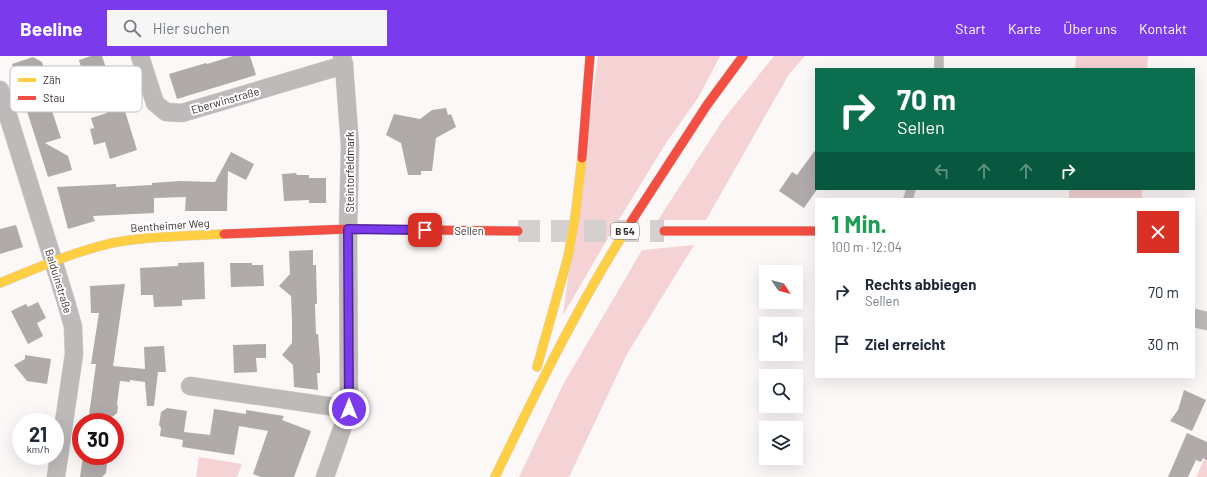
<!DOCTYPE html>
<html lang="de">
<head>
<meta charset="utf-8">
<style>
	:root { --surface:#fff; --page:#f6f6f7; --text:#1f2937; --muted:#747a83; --accent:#7c3aed }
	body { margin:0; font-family:Barlow,sans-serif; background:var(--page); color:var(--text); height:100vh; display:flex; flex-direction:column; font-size:15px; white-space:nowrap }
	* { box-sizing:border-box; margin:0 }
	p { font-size:13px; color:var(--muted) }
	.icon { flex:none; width:22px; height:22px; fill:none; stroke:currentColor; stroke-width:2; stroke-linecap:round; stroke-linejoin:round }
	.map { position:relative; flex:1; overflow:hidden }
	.drawer { position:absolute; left:815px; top:142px; width:380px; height:180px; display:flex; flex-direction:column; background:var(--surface); border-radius:0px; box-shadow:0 4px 16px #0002 }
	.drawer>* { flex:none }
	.hud { position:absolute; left:815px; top:12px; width:380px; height:122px; border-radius:0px; box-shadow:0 4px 16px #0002; background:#0b6e4f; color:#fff; overflow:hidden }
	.needle { width:26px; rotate:125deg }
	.buttons { position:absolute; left:759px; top:209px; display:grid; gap:8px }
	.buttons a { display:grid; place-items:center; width:44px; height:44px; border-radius:0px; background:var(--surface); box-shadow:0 4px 16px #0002; font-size:20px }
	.speed { position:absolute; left:12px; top:357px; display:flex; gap:8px; font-size:20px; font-weight:700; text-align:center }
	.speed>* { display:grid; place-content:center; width:52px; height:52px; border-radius:50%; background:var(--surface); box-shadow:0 4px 16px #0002; line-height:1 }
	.speed small { font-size:10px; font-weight:400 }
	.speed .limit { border:6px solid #d22; background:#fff; color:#111 }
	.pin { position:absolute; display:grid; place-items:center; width:34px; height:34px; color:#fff; margin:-17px; border-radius:8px; box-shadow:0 2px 6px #0006 }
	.me { position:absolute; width:44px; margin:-22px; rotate:0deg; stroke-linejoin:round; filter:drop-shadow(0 0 3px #0008) }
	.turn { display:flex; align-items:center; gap:14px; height:84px; padding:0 16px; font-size:18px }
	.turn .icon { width:52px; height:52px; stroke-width:2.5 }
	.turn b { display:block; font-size:28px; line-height:34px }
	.lanes { display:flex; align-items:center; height:38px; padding:0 16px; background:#0003; justify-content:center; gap:20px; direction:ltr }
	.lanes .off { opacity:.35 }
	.round { display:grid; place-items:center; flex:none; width:42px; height:42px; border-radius:0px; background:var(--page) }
	.overview { display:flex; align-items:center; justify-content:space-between; height:68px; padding:0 16px }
	h1 { font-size:24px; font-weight:700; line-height:30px; color:#1e9e55 }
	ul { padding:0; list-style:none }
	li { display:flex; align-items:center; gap:12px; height:52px; padding:0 16px }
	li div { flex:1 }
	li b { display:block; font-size:15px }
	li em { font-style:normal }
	header { display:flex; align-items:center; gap:24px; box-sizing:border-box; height:56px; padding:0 20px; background:var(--accent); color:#fff }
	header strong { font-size:19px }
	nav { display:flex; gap:22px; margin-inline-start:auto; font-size:14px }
	.search { width:280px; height:36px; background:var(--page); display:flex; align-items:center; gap:10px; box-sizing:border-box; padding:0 14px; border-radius:0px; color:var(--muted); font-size:15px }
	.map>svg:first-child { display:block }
</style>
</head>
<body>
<header>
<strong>Beeline</strong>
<div class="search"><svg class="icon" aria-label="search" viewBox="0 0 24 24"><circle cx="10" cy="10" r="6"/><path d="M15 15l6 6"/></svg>Hier suchen</div>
<nav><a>Start</a><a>Karte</a><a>Über uns</a><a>Kontakt</a></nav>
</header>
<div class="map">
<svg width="1207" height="421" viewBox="0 0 1207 421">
	<rect width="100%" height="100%" fill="#fcf8f8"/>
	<g fill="#f5d2d3">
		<path d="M 598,0 L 720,0 L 698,42 L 666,87 L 618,165 L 563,259 Z"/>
		<path d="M 774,0 L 805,0 L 789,18 L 706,164 L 658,164 L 723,64 Z"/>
		<path d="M 1076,0 L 1148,0 L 1147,13 L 1075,13 Z"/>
		<rect x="1069" y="133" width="73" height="10"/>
		<path d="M 694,189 L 627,298 L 569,421 L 519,421 L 564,327 L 642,194 Z"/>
		<path d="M 1207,397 L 1207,421 L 1196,421 Z"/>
		<path d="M 199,401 L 242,408 L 237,421 L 196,421 Z"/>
	</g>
	<g fill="#b1aaaa">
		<path d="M 91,0 L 102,0 L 106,12 L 83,19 L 79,4 Z"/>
		<path d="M 233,0 L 250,0 L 256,19 L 177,43 L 169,18 L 206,7 L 207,8 Z"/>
		<path d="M 33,1 L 42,6 L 47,22 L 58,19 L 62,32 L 46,37 L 61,82 L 45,87 L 68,100 L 72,114 L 48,121 L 12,8 Z"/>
		<path d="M 131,25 L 138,48 L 124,52 L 137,94 L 110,103 L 105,86 L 94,89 L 90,73 L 94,72 L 91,62 L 107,57 L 100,35 Z"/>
		<path d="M 446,52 L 448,59 L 451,58 L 456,71 L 436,82 L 432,115 L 421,115 L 421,119 L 408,119 L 401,87 L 386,79 L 394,58 L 420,63 L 432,54 Z"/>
		<path d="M 816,93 L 816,135 L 804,152 L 779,135 L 792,116 L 797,119 Z"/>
		<path d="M 231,96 L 254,108 L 246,124 L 228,115 L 227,155 L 185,155 L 186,141 L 154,142 L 154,157 L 93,160 L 95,165 L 68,173 L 57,131 L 116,128 L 116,131 L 152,129 L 152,127 L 180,125 L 215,126 Z"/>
		<path d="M 296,117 L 297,119 L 309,119 L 309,122 L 326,122 L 326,147 L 309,147 L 309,144 L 284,145 L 282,118 Z"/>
		<path d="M 16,169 L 23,191 L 0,198 L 0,173 Z"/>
		<path d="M 313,194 L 313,209 L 316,209 L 317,248 L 315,248 L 316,278 L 318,278 L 320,303 L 320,317 L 317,317 L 318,334 L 294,331 L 293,309 L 282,299 L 292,287 L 292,264 L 291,240 L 279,230 L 290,218 L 289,195 Z"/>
		<path d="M 204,206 L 205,243 L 182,244 L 182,250 L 154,251 L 153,239 L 141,239 L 140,212 L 178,210 L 178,207 Z"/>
		<path d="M 230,207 L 252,207 L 252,209 L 263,209 L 264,230 L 231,231 Z"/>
		<path d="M 125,228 L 113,310 L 145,313 L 144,291 L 164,290 L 166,316 L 158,316 L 154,350 L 147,350 L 145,326 L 130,324 L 130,326 L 120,325 L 117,348 L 118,351 L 117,357 L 106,366 L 88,366 L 96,308 L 91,308 L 99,257 L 91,257 L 90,230 Z"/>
		<path d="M 38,246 L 46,262 L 37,267 L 43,280 L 28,288 L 11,255 L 26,248 L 28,251 Z"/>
		<path d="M 266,288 L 266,302 L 256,302 L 257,316 L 234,317 L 233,289 Z"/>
		<path d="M 25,299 L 51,303 L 47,328 L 27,325 L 14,309 L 25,303 Z"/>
		<path d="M 1184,334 L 1206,344 L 1192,375 L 1170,365 L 1178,354 Z"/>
		<path d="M 167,352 L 187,355 L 184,376 L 210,379 L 214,353 L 246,358 L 246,354 L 284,360 L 282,364 L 311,375 L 294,421 L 261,421 L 253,418 L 268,375 L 239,370 L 234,399 L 182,391 L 183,384 L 160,380 L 161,372 L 159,369 L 161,356 Z"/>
		<path d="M 1187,377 L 1207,386 L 1207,404 L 1203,402 L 1201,406 L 1196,404 L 1188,421 L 1168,421 Z"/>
		<path d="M 83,400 L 108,400 L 106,417 L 102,421 L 80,421 Z"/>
	</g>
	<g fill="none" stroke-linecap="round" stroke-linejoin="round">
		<path stroke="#d5cfcf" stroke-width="22" stroke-dasharray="22 11" stroke-linecap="butt" d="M 518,175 L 664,175"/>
		<defs>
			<g id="lane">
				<path d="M 939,13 L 939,0"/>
				<path d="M 908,143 L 911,133"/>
			</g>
			<g id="street">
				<path d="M 140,0 L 155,47 L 166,56 L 182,57 L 344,9"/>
				<path d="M 0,34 L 67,249 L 73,271 L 74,298 L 56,421"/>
				<path d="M 1194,262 L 1207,265"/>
				<path d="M 190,330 L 349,353"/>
				<path d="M 325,421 L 349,353 L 348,173 L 350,90 L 344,9 L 342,0"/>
			</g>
			<g id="slow">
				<path d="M 0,227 C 37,212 73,196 112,187 C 149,180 187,180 224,178"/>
				<path d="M 537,311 L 568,201 L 575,162 L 582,102"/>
				<path d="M 495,421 C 537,334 579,247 631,166"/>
			</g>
			<g id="jam">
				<path d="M 582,102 L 590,0"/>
				<path d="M 631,166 L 707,49 L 743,0"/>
				<path d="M 664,175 L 816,175"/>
				<path d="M 224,178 L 348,173 L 518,175"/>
			</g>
		</defs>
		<use href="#lane" stroke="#d8d4d4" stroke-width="10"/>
		<use href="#street" stroke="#d8d4d4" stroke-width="19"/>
		<use href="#slow" stroke="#d8d4d4" stroke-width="10"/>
		<use href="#jam" stroke="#d8d4d4" stroke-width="10"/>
		<use href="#lane" stroke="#bebab9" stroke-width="9"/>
		<use href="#street" stroke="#bebab9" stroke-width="18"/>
		<use href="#slow" stroke="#ffcf43" stroke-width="9"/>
		<use href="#jam" stroke="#f24e42" stroke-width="9"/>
	</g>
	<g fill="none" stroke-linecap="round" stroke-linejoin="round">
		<defs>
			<path id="route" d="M 349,353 L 348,173 L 425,174"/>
		</defs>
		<use href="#route" stroke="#51269a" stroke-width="10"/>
		<use href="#route" stroke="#7c3aed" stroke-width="7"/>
	</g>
	<g text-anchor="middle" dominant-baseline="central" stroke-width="4" stroke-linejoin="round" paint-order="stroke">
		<rect fill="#fff" stroke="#746c6c" stroke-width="1" x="611" y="167" width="28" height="16" rx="3"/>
		<g font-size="10" font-weight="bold" fill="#382d2d">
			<text x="625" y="175">B 54</text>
		</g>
		<g font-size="11" fill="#382d2d" stroke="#fff">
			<text transform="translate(225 44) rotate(-16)">Eberwinstraße</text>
			<text transform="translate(349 116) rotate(-90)">Steintorfeldmark</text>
			<text transform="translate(170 169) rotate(-4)">Bentheimer Weg</text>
			<text x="469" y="174">Sellen</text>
			<text transform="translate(59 225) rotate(73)">Balduinstraße</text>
		</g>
	</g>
	<rect x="10" y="10" width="132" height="46" rx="6" fill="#fff" stroke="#c3c0c0" stroke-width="1"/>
	<rect x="18" y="22" width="18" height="4" fill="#ffcf43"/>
	<rect x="18" y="40" width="18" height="4" fill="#f24e42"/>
	<g font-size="11" fill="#382d2d">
		<text x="43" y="28">Zäh</text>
		<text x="43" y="46">Stau</text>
	</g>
</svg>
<div class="buttons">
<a><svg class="needle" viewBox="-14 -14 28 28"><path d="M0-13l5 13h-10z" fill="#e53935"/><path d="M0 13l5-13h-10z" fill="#747a83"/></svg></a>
<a><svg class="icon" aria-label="sound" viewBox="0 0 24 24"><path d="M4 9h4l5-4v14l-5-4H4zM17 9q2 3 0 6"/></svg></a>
<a><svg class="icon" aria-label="search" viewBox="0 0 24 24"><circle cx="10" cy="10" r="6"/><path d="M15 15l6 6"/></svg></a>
<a><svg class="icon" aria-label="layers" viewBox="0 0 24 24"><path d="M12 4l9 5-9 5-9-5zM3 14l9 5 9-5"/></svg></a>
</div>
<div class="speed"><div>21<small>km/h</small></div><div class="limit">30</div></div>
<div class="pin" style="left:425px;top:174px;background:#d93025"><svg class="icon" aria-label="arrive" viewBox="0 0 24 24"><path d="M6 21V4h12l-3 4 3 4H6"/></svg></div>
<svg class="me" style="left:349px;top:353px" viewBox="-20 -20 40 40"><circle r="17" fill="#7c3aed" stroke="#fff" stroke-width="3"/><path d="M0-11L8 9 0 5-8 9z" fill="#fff"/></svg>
<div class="hud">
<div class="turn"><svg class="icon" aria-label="right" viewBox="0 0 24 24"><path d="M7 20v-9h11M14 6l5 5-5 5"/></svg><div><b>70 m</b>Sellen</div></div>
<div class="lanes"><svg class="icon off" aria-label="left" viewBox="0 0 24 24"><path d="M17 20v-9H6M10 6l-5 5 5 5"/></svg><svg class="icon off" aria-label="ahead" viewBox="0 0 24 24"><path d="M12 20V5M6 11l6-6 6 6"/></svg><svg class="icon off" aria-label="ahead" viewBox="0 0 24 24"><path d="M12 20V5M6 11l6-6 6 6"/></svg><svg class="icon" aria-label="right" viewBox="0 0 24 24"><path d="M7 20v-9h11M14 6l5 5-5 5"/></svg></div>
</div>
<section class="drawer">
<div class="overview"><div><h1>1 Min.</h1><p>100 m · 12:04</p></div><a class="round" style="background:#d93025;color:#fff"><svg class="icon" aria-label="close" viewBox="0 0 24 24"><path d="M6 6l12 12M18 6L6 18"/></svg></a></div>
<ul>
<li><svg class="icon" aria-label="right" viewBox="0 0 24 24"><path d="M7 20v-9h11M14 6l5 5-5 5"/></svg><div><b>Rechts abbiegen</b><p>Sellen</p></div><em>70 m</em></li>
<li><svg class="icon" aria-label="arrive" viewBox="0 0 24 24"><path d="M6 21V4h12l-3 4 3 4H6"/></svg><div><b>Ziel erreicht</b></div><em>30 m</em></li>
</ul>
</section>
</div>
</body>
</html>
